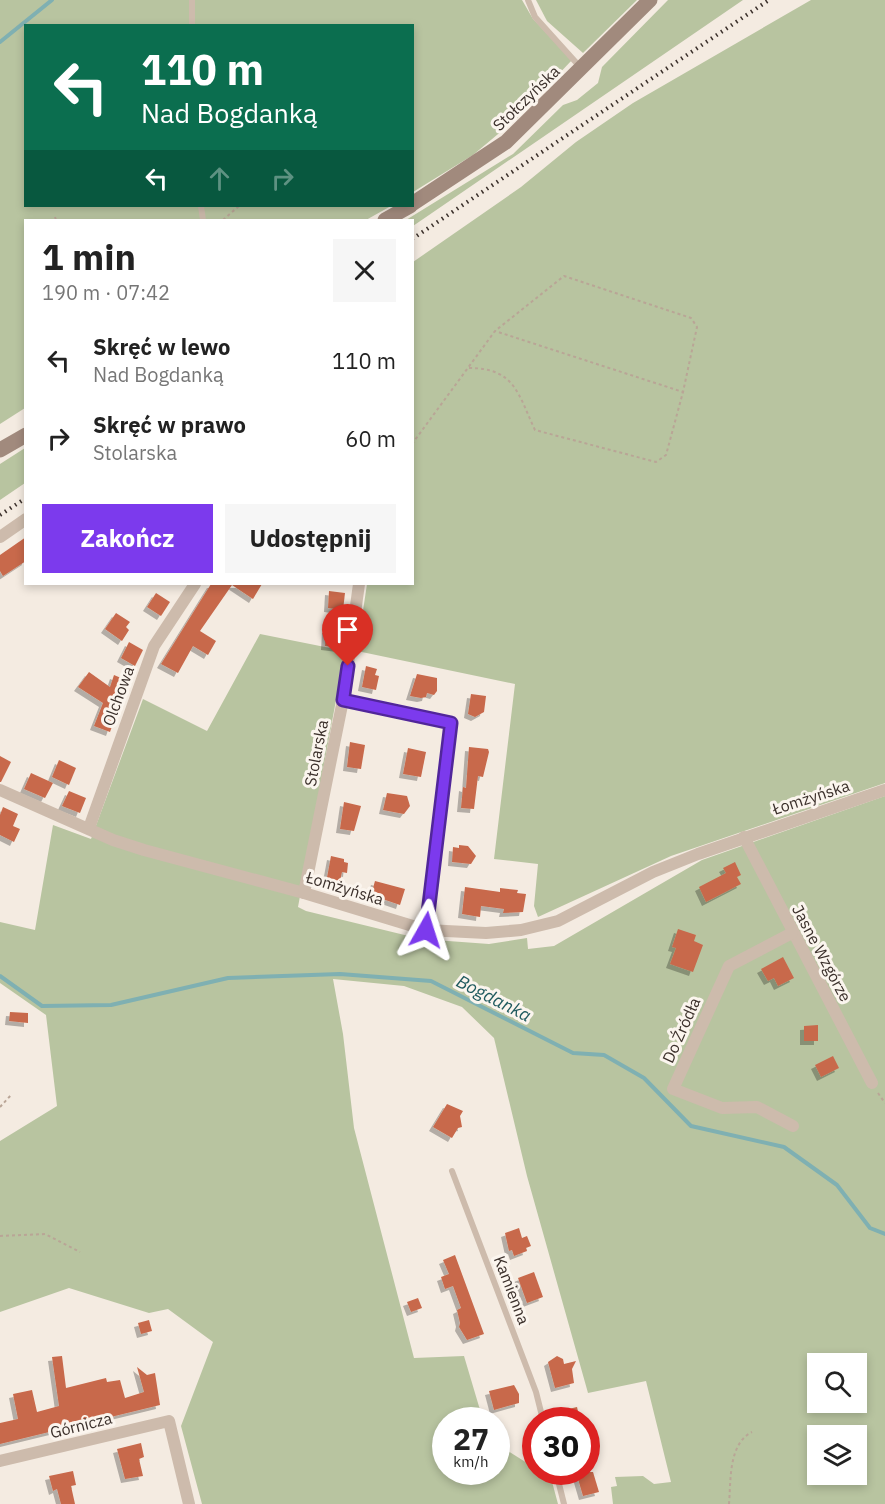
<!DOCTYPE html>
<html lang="pl">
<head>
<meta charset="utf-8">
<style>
	:root { --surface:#fff; --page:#f6f6f6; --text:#222; --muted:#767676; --accent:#7c3aed }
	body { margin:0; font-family:"IBM Plex Sans",sans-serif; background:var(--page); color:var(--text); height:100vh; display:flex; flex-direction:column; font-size:22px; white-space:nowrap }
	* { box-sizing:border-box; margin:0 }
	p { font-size:20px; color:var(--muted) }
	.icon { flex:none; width:33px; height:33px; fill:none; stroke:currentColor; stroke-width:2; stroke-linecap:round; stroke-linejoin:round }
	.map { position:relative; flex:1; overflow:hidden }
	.side { position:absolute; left:24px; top:219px; width:390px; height:366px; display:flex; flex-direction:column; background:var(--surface); border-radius:0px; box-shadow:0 3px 9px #0003 }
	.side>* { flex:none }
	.guide { position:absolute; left:24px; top:24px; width:390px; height:183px; border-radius:0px; box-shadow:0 3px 9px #0003; background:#0b6e4f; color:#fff; overflow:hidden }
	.fabs { position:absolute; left:807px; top:1353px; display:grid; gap:12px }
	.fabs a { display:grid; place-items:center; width:60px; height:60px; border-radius:0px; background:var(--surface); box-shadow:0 3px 9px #0003; font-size:30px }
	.speed { position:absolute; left:432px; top:1407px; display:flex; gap:12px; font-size:30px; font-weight:700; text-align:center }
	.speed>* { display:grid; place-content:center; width:78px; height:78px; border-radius:50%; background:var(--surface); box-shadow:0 3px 9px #0003; line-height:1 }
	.speed small { font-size:15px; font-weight:400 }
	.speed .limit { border:9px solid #d22; background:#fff; color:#111 }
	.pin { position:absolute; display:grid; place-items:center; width:51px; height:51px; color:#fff; margin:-62px -26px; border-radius:50% 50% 50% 0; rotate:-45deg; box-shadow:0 0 6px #0007 }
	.pin .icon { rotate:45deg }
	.me { position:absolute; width:66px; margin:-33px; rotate:6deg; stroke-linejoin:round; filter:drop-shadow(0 0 4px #0008) }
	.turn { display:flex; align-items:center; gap:21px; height:126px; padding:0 18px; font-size:27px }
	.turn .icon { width:78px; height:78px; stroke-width:2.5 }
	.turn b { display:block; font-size:42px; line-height:51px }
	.lanes { display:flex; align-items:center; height:57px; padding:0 18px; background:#0003; justify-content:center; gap:30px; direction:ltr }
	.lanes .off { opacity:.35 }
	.round { display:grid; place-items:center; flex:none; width:63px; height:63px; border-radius:0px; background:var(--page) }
	.headline { display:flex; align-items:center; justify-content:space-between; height:102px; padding:0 18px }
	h1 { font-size:36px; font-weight:800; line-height:45px }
	.cta { display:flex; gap:12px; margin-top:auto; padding:12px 18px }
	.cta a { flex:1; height:69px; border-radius:0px; background:var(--accent); color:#fff; font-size:24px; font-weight:800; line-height:69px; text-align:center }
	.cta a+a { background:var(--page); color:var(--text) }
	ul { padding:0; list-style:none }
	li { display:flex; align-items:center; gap:18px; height:78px; padding:0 18px }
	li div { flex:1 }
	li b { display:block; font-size:22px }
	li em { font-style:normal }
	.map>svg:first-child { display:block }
</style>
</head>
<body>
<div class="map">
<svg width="885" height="1504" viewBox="0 0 885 1504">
	<defs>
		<filter id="shadow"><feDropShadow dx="-4" dy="4" stdDeviation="0" flood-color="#0004"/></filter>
	</defs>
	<rect width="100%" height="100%" fill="#f4ebe1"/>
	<g fill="#b8c4a0" fill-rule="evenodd">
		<path d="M 0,0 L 522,0 L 533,19 L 572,60 L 517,118 L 473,155 L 413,192 L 412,26 L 26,26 L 26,206 L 391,206 L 366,220 L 26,220 L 25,408 L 0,424 Z"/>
		<path d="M 536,0 L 637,0 L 583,53 L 547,21 Z"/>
		<path d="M 668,0 L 743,0 L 413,226 L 412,220 L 406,220 L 513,154 L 563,105 L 577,100 L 598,83 L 602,67 Z"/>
		<path d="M 811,0 L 885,0 L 885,783 L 671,856 L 538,917 L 534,906 L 538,864 L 494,859 L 515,684 L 357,651 L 367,584 L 412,584 L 413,262 L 521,187 L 576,142 L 633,103 Z"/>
		<path d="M 25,448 L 25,483 L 0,500 L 0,464 Z"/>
		<path d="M 260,634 L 345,651 L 298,907 L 306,911 L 421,939 L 489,944 L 527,938 L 528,949 L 554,946 L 702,860 L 885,796 L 885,1504 L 613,1504 L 611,1487 L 617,1486 L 615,1477 L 643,1476 L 654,1484 L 671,1482 L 646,1381 L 588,1393 L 527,1176 L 494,1038 L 462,1007 L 404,986 L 333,979 L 343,1034 L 354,1128 L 414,1358 L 464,1356 L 483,1420 L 446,1420 L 446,1472 L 496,1472 L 497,1444 L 535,1468 L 536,1472 L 551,1478 L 558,1504 L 202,1504 L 181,1426 L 213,1342 L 168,1309 L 149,1313 L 69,1288 L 0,1312 L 0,1141 L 57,1106 L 46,1015 L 0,983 L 0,922 L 35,930 L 53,825 L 91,839 L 143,699 L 207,731 ZM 818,1364 L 856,1364 L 856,1402 L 818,1402 ZM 818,1436 L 856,1436 L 856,1474 L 818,1474 Z"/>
	</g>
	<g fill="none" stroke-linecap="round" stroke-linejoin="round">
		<g stroke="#7fb0b2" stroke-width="4">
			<path d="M 0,42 L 52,0"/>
			<path d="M 0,976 L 42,1006 L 111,1005 L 228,978 L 340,974 L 431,981 L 573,1053 L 604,1055 L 644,1078 L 691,1126 L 784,1147 L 837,1185 L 870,1228 L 885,1234"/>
		</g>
	</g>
	<g fill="#c8694b" filter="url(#shadow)">
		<path d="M 26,537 L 26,561 L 3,576 L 0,571 L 0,555 Z"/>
		<path d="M 211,584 L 262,584 L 253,599 L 232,585 L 200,631 L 216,641 L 208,655 L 193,646 L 178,673 L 161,664 Z"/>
		<path d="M 329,591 L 345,593 L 343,610 L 328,608 Z"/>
		<path d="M 156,593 L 170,602 L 161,616 L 147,607 Z"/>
		<path d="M 335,611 L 345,613 L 341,648 L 325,646 L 326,629 L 332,629 Z"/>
		<path d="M 116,613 L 130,622 L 126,627 L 129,630 L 122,641 L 105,629 Z"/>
		<path d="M 129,642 L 143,650 L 135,666 L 121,658 Z"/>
		<path d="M 366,666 L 377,669 L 375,675 L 379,676 L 376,690 L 362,687 Z"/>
		<path d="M 89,672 L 110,687 L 114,675 L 128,681 L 110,732 L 94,726 L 103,703 L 78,687 Z"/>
		<path d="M 417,674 L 437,678 L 437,691 L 434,695 L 427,693 L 426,697 L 421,698 L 410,696 Z"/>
		<path d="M 471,694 L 486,696 L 484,712 L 475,717 L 468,714 Z"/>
		<path d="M 350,742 L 365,745 L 361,769 L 347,767 Z"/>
		<path d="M 469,747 L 488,749 L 489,752 L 483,777 L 478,776 L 474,809 L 461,808 L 463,787 L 466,788 Z"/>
		<path d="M 408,748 L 426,752 L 421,777 L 403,774 Z"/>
		<path d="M 0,756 L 11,762 L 1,782 L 0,782 Z"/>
		<path d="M 59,760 L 76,768 L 69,785 L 52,777 Z"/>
		<path d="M 31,773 L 53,783 L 45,798 L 24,789 Z"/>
		<path d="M 69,791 L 86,798 L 80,813 L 62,806 Z"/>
		<path d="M 387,793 L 407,796 L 410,806 L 404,814 L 383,810 Z"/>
		<path d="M 344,802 L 361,806 L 354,831 L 340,829 Z"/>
		<path d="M 3,807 L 18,814 L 13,826 L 20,829 L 14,842 L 0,835 L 0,815 Z"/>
		<path d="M 459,845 L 468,846 L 476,856 L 471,864 L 452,862 L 453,847 L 459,848 Z"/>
		<path d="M 331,856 L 344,859 L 344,862 L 348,863 L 347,873 L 342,872 L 339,885 L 326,883 Z"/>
		<path d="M 735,862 L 741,875 L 737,877 L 741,884 L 706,902 L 699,887 L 726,873 L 723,868 Z"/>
		<path d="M 375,881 L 405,889 L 400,905 L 371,895 Z"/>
		<path d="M 465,887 L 500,892 L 500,888 L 518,890 L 517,893 L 526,894 L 523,912 L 503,913 L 504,909 L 481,906 L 480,917 L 462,914 Z"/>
		<path d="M 678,929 L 696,935 L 694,941 L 703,945 L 693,972 L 670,964 L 676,948 L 672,947 Z"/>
		<path d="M 783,957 L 794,978 L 778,986 L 774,978 L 768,981 L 761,969 Z"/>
		<path d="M 10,1012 L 28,1013 L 28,1023 L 9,1021 Z"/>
		<path d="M 818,1025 L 818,1041 L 804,1041 L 804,1026 Z"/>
		<path d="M 833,1056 L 839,1068 L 821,1077 L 815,1065 Z"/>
		<path d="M 447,1104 L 463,1111 L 460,1116 L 462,1127 L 458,1128 L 452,1138 L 433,1127 Z"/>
		<path d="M 519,1228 L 522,1238 L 527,1236 L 531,1246 L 526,1248 L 527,1251 L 514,1256 L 512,1250 L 509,1251 L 505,1233 Z"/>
		<path d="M 455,1255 L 484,1334 L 467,1340 L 459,1327 L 460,1323 L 457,1310 L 461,1308 L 453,1286 L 445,1289 L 441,1277 L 449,1274 L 443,1260 Z"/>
		<path d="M 534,1272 L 543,1297 L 527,1303 L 518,1278 Z"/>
		<path d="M 418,1298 L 422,1308 L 411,1312 L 407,1302 Z"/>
		<path d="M 149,1320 L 152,1331 L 141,1334 L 138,1323 Z"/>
		<path d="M 62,1356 L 66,1388 L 106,1378 L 107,1382 L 120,1380 L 125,1398 L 144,1392 L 137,1367 L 147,1375 L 155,1373 L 160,1405 L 0,1444 L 0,1423 L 18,1419 L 13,1394 L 32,1390 L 37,1412 L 59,1406 L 52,1357 Z"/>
		<path d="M 557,1356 L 563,1359 L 564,1364 L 576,1361 L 572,1369 L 574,1383 L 555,1388 L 548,1362 Z"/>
		<path d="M 514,1385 L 519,1394 L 519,1403 L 494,1410 L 489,1391 Z"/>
		<path d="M 577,1407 L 580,1420 L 562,1420 L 560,1411 Z"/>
		<path d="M 141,1443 L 144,1457 L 139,1459 L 143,1476 L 125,1479 L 117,1449 Z"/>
		<path d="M 73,1471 L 76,1485 L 71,1486 L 75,1504 L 61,1504 L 57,1489 L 53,1491 L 49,1476 Z"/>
		<path d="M 576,1472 L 593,1472 L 599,1492 L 583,1496 Z"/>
	</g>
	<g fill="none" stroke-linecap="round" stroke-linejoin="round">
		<g stroke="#b9a596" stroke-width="2" stroke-dasharray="3 3" stroke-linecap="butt">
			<path d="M 55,217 L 56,220"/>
			<path d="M 223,220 L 239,206"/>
			<path d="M 469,368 C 515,368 518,394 535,430 L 656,462 L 666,455 L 683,392"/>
			<path d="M 412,444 L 495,331 L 564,276 L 691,318 L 697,327 L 683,392 L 495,331"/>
			<path d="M 878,1093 L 885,1103"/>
			<path d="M 0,1107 L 12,1094"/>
			<path d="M 0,1236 L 45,1234 L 80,1252"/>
			<path d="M 729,1504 C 731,1481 728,1444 752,1432"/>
		</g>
		<g stroke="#cdbbac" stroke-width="6">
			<path d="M 192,0 L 192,26"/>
			<path d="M 528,0 L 535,17 L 581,68"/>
			<path d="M 201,206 L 203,220"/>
			<path d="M 452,1171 L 536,1392 L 543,1420"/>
			<path d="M 556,1472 L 564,1504"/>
		</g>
		<g stroke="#cdbbac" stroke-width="12">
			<path d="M 0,537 L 26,519"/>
			<path d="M 343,700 L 451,723 L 426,930"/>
			<path d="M 0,790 L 113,840 L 144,850 L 304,893 L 426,930 L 486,933 L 521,930 L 558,921 L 653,872 L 698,854 L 885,790"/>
			<path d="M 89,828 L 154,646 L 195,584"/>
			<path d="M 744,837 L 872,1083"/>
			<path d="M 304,893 L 343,700 L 359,584"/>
			<path d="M 792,933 L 729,966 L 673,1089 L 722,1108 L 757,1107 L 793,1126"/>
			<path d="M 0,1461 L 169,1421 L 189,1504"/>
		</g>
		<g stroke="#a18a7d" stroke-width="15">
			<path d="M 412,204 L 506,142 L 650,0"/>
			<path d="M 385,220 L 410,206"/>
			<path d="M 0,450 L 26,435"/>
		</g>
		<g stroke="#3b302b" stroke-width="4" stroke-dasharray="1.5 4.5" stroke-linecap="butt">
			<path d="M 412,239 L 769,0"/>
			<path d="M 0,515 L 26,498"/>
		</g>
	</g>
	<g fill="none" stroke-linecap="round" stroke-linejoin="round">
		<defs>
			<path id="route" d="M 348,666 L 343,700 L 451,723 L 426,930"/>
		</defs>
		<use href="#route" stroke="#51269a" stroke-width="15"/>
		<use href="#route" stroke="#7c3aed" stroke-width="10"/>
	</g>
	<g text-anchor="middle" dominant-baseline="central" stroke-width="6" stroke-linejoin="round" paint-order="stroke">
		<g font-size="16" fill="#3b302b" stroke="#fbf5ee">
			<text transform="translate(526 98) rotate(-44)">Stołczyńska</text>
			<text transform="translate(118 696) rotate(-70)">Olchowa</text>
			<text transform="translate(316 753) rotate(-79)">Stolarska</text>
			<text transform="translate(811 797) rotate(-18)">Łomżyńska</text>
			<text transform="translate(345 888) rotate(17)">Łomżyńska</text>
			<text transform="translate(822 953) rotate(62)">Jasne Wzgórze</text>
			<text transform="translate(681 1030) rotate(-66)">Do Źródła</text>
			<text transform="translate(512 1290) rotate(69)">Kamienna</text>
			<text transform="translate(81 1425) rotate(-14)">Górnicza</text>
		</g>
		<g font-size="18" font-style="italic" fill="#1f5a5e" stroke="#fbf5ee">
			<text transform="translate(494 998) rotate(27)">Bogdanka</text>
		</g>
	</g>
</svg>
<div class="fabs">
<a><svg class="icon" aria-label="search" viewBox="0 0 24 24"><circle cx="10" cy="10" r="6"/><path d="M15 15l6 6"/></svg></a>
<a><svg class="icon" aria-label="layers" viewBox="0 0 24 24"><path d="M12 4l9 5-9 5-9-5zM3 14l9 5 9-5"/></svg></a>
</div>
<div class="speed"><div>27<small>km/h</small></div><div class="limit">30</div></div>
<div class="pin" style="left:348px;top:666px;background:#d93025"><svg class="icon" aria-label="arrive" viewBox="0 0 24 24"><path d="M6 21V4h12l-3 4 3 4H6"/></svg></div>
<svg class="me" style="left:426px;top:930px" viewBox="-20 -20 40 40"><path d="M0-17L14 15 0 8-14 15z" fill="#7c3aed" stroke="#fff" stroke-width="4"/></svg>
<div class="guide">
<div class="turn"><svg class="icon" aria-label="left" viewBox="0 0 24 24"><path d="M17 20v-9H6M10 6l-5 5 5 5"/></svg><div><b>110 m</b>Nad Bogdanką</div></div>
<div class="lanes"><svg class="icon" aria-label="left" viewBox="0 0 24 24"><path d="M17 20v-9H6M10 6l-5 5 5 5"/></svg><svg class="icon off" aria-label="ahead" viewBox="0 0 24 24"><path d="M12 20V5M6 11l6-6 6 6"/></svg><svg class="icon off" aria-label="right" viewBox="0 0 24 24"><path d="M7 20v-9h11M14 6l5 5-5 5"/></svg></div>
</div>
<section class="side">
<div class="headline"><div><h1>1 min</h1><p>190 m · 07:42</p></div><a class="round"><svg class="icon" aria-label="close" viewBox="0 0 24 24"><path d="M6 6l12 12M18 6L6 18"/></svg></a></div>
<ul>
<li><svg class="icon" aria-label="left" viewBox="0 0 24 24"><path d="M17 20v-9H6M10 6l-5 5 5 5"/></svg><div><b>Skręć w lewo</b><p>Nad Bogdanką</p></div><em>110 m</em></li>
<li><svg class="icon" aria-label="right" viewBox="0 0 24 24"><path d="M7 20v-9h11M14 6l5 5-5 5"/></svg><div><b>Skręć w prawo</b><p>Stolarska</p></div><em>60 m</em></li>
</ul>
<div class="cta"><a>Zakończ</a><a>Udostępnij</a></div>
</section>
</div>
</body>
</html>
